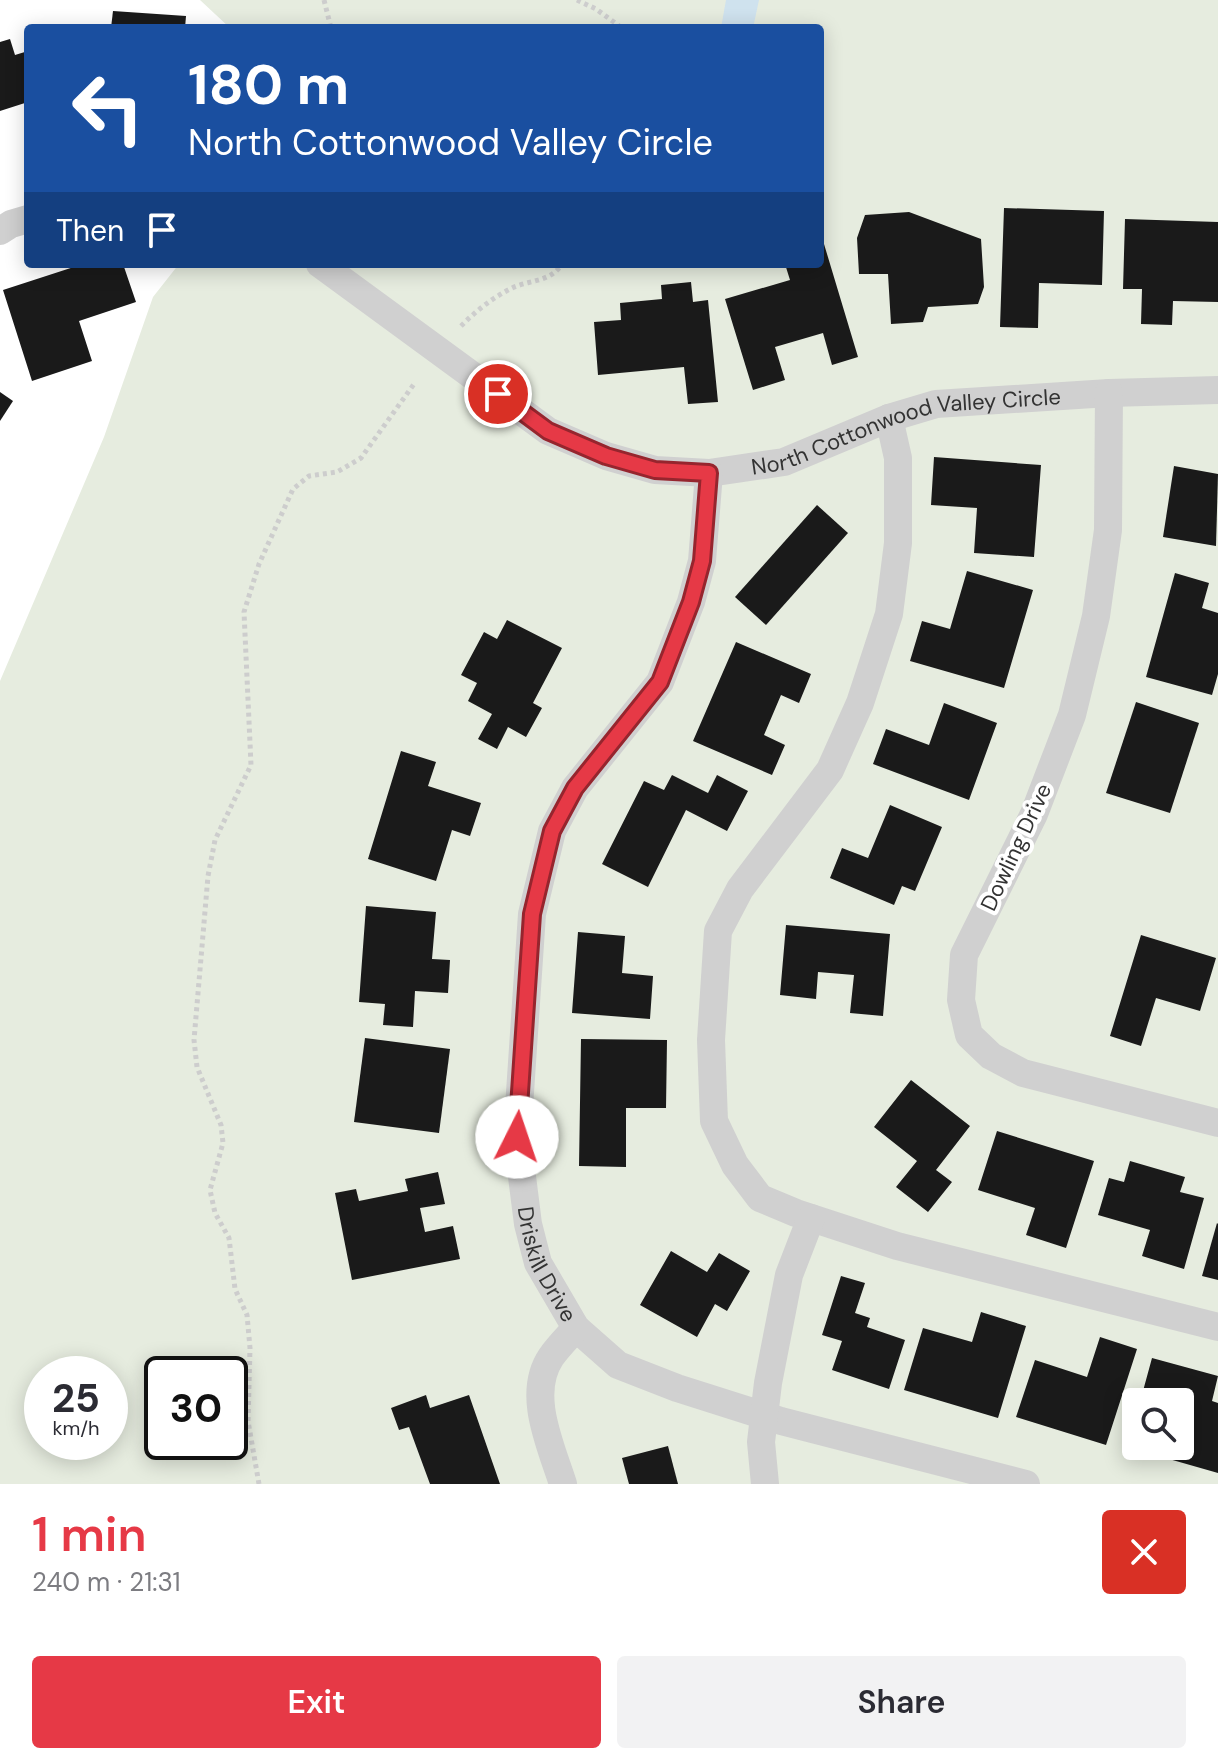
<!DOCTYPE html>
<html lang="en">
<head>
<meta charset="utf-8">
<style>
	:root { --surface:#fff; --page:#f2f2f3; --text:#2b2b33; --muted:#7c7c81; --accent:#e63946 }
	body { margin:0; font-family:"DM Sans",sans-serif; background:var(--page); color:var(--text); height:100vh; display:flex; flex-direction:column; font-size:30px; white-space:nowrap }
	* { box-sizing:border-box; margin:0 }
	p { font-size:26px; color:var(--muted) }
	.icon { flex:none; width:44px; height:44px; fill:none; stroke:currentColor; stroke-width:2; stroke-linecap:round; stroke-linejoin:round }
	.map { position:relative; height:1484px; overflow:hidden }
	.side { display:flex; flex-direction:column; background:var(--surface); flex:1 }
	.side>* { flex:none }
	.guide { position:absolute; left:24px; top:24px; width:800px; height:244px; border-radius:8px; box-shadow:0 4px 20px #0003; background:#1a4fa0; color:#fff; overflow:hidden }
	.fabs { position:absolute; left:1122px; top:1388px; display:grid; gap:16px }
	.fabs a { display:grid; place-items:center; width:72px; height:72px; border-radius:8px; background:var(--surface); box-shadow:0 4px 20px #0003; font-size:40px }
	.speed { position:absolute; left:24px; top:1356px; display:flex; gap:16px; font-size:40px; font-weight:700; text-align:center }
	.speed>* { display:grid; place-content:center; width:104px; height:104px; border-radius:50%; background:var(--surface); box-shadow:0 4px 20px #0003; line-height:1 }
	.speed small { font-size:20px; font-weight:400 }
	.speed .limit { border:4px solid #111; border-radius:12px; background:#fff; color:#111 }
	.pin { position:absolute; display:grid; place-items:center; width:68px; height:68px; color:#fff; margin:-34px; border:4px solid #fff; border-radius:50%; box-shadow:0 2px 8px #0007 }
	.me { position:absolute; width:88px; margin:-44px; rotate:4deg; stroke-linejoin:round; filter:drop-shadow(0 0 6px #0008) }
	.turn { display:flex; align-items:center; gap:28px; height:168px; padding:0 32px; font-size:36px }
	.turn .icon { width:104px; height:104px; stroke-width:2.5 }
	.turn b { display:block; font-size:56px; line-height:68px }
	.then { display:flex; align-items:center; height:76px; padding:0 32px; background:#0003; gap:16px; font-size:30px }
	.round { display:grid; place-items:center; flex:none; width:84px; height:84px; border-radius:8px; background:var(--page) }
	.head { display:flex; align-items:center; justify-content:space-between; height:136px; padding:0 32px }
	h1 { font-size:48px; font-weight:600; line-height:60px; color:var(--accent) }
	.button { display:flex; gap:16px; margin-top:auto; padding:16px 32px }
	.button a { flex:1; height:92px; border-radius:8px; background:var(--accent); color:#fff; font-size:32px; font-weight:600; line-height:92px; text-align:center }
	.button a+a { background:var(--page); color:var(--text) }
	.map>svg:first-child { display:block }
</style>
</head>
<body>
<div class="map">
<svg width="1218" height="1484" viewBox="0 0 1218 1484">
	<rect width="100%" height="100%" fill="#fff"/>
	<path fill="#e6ecdf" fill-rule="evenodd" d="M 200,0 L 1218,0 L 1218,1484 L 0,1484 L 0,681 L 104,437 L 153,297 L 179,264 L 820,264 L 820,28 L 230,28 ZM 42,1374 L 110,1374 L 110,1442 L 42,1442 ZM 162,1374 L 230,1374 L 230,1442 L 162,1442 ZM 1136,1402 L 1180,1402 L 1180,1446 L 1136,1446 Z"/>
	<path fill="#cfe2ee" d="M 726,0 L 759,0 L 753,28 L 721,28 Z"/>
	<g fill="#1a1a1a">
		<path d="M 113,11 L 186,16 L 185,28 L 111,28 Z"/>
		<path d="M 10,39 L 15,55 L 28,51 L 28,102 L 0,111 L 0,42 Z"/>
		<path d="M 1004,208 L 1104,211 L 1102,285 L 1039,283 L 1038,328 L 1000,327 Z"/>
		<path d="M 909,212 L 981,239 L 984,287 L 978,304 L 928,307 L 923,322 L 891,324 L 888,274 L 859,274 L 857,238 L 865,215 Z"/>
		<path d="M 1125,219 L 1218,222 L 1218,302 L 1173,301 L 1172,325 L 1141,324 L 1142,289 L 1123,289 Z"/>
		<path d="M 821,234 L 858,357 L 832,365 L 823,333 L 775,347 L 785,380 L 753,390 L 725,299 L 790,280 L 785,264 L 820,264 Z"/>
		<path d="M 83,264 L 123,264 L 136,302 L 79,321 L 92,361 L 32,381 L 3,290 Z"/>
		<path d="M 691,282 L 693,302 L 708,300 L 718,402 L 688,404 L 684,367 L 598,375 L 594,322 L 621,320 L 620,303 L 662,299 L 661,285 Z"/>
		<path d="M 0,392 L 13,401 L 0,421 Z"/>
		<path d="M 934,457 L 1041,465 L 1034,557 L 974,553 L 977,508 L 931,505 Z"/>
		<path d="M 1174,466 L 1218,474 L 1216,546 L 1163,537 Z"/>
		<path d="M 817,505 L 848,533 L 766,625 L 735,597 Z"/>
		<path d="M 967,571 L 1033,590 L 1004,688 L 910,661 L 922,621 L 950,629 Z"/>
		<path d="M 1175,573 L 1209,583 L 1202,608 L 1218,613 L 1218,674 L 1212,695 L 1146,677 Z"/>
		<path d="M 507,620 L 562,648 L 533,703 L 542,708 L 526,737 L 508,727 L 497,749 L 478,739 L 492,714 L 468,701 L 477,683 L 461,675 L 484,632 L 497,639 Z"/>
		<path d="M 736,642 L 811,674 L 799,703 L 781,695 L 764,735 L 785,745 L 772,775 L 693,741 Z"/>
		<path d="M 1136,702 L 1199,723 L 1170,813 L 1106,793 Z"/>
		<path d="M 944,703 L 997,723 L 969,800 L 873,764 L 886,729 L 929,745 Z"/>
		<path d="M 401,751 L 436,762 L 428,786 L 481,803 L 470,836 L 452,830 L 436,881 L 368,859 Z"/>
		<path d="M 672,775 L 708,793 L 717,775 L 748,791 L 727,831 L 686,810 L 648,887 L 602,864 L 644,781 L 664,790 Z"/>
		<path d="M 890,805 L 942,827 L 915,891 L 902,886 L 894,905 L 830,878 L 842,848 L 868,858 Z"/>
		<path d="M 366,906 L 436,912 L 432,959 L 450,960 L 448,993 L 415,991 L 413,1027 L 383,1025 L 385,1004 L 359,1002 Z"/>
		<path d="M 786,925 L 890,934 L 883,1016 L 850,1013 L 854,975 L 818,972 L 816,999 L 780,995 Z"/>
		<path d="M 578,932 L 625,936 L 622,973 L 653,976 L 650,1019 L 572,1013 Z"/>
		<path d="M 1141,935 L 1216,958 L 1200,1011 L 1156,998 L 1141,1046 L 1110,1036 Z"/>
		<path d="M 365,1038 L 450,1049 L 439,1133 L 354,1122 Z"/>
		<path d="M 581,1039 L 667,1040 L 666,1108 L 626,1108 L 626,1167 L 579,1166 Z"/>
		<path d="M 911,1080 L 970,1126 L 936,1170 L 952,1182 L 928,1212 L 896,1187 L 917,1161 L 874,1127 Z"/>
		<path d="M 997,1131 L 1094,1161 L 1066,1248 L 1026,1235 L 1035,1208 L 978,1190 Z"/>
		<path d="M 1130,1161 L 1185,1177 L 1180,1192 L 1204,1198 L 1184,1269 L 1142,1256 L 1150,1230 L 1098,1215 L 1109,1178 L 1124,1182 Z"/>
		<path d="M 438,1172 L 445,1204 L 420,1208 L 425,1232 L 453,1226 L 460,1259 L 352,1280 L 335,1193 L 356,1189 L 359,1201 L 408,1191 L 405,1179 Z"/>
		<path d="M 1217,1223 L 1218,1224 L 1218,1280 L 1202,1276 Z"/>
		<path d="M 671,1251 L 707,1272 L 719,1253 L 750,1271 L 727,1311 L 715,1304 L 697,1337 L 640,1305 Z"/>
		<path d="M 841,1276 L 865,1283 L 855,1313 L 870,1318 L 867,1327 L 905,1340 L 889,1389 L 832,1370 L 842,1341 L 822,1335 Z"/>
		<path d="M 981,1312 L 1026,1326 L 998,1418 L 904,1390 L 923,1328 L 972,1342 Z"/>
		<path d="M 1100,1337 L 1137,1349 L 1106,1445 L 1016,1417 L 1035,1360 L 1087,1377 Z"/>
		<path d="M 1152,1358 L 1218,1376 L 1212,1401 L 1218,1403 L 1218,1473 L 1127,1447 L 1135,1419 L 1136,1446 L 1180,1446 L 1180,1402 L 1140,1402 Z"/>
		<path d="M 426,1395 L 430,1408 L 469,1395 L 500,1484 L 430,1484 L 409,1427 L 399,1430 L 391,1408 Z"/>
		<path d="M 668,1446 L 678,1484 L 629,1484 L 622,1458 Z"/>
	</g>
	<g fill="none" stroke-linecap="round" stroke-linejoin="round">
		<g stroke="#cdcdcd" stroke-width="5" stroke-dasharray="4 4" stroke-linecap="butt">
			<path d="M 324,0 L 331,28"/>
			<path d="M 577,0 L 596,9 L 622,28"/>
			<path d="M 461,326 C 476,311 492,298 512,288 C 529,280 551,282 562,264"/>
			<path d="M 259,1484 L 248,1421 L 250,1348 L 247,1315 L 235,1289 L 229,1238 L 215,1213 L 210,1190 L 223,1143 L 221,1125 L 197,1067 L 194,1040 L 208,876 L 215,840 L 251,765 L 244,612 L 259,564 L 293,489 L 309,476 L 337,472 L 361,458 L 414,384"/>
		</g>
		<g stroke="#d0d0d0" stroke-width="28">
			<path d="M 0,231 L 11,224 L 28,219"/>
			<path id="s1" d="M 320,264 L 548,431 L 606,456 L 655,470 L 709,473 L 784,462 L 889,418 L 936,404 L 1109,393 L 1218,390"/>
			<path d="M 1109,393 L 1108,530 L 1096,616 L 1072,715 L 1034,814 L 964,955 L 961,1000 L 969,1035 L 991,1056 L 1023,1073 L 1218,1123"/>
			<path d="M 889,418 L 898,458 L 898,543 L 889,614 L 860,703 L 830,770 L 740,889 L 718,931 L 711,1040 L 714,1121 L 735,1165 L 760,1198 L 796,1213 L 897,1246 L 1218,1327"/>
			<path id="s2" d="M 709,473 L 702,561 L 691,602 L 660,682 L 575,788 L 552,831 L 532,914 L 517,1137 L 528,1224 L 538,1263 L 576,1328 L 618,1365 L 677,1388 L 781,1421 L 1026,1484"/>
			<path d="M 563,1484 C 551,1446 526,1394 551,1357 C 558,1347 568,1337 576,1328"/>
			<path d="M 765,1484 L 761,1442 L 768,1383 L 789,1275 L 811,1218"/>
		</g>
	</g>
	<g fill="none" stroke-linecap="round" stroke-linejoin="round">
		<defs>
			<path id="route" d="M 498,394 L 548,431 L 606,456 L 655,470 L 709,473 L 702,561 L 691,602 L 660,682 L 575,788 L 552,831 L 532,914 L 517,1137"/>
		</defs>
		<use href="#route" stroke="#96252e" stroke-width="20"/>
		<use href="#route" stroke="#e63946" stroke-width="14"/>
	</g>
	<g text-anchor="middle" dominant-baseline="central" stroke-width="8" stroke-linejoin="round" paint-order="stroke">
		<g font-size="22" fill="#333" stroke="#fff">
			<text stroke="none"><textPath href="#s1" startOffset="654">North Cottonwood Valley Circle</textPath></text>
			<text transform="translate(1016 847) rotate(-65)">Dowling Drive</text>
			<text stroke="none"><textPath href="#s2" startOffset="842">Driskill Drive</textPath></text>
		</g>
	</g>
</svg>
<div class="fabs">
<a><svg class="icon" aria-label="search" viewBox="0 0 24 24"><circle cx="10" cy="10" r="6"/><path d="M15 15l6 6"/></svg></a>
</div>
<div class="speed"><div>25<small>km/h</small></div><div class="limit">30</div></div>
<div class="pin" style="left:498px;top:394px;background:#d93025"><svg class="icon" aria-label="arrive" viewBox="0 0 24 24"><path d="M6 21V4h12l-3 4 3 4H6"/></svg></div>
<svg class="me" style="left:517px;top:1137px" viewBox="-20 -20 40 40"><circle r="19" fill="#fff"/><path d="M0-13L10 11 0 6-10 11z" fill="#e63946"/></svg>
<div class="guide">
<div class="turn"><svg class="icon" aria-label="left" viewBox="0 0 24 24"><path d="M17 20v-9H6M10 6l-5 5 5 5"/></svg><div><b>180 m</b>North Cottonwood Valley Circle</div></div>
<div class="then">Then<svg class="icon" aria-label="arrive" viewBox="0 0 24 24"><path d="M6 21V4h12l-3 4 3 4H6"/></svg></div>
</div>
</div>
<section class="side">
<div class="head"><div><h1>1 min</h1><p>240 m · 21:31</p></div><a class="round" style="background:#d93025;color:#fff"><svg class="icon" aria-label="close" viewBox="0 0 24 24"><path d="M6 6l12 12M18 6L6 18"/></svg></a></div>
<div class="button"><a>Exit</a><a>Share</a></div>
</section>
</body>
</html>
